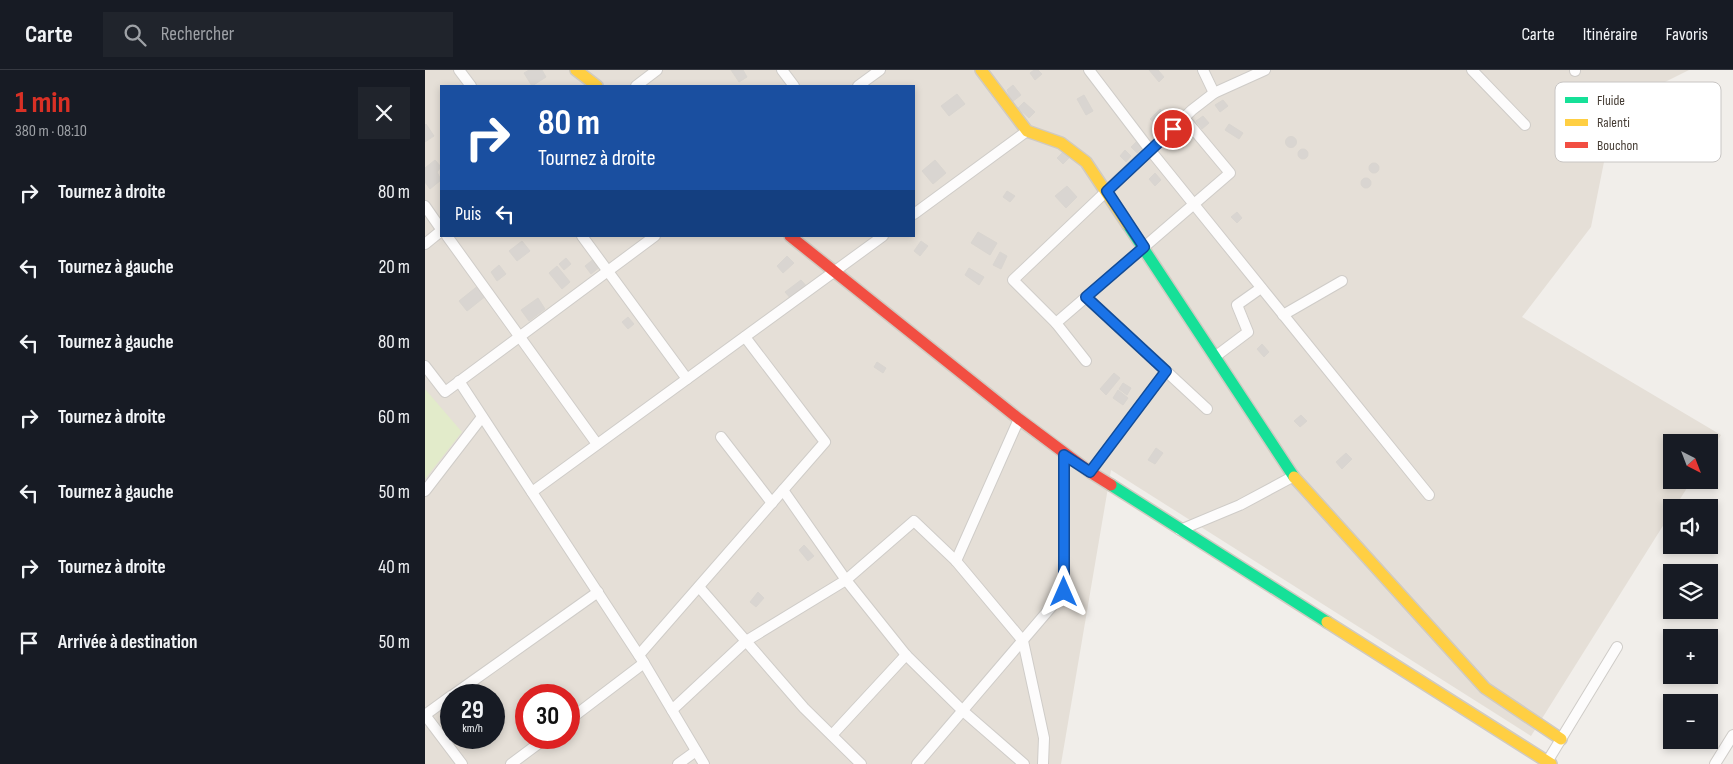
<!DOCTYPE html>
<html lang="fr">
<head>
<meta charset="utf-8">
<style>
	:root { --surface:#171b24; --page:#20242c; --text:#f1f3f6; --muted:#9ea1a6; --line:#363941; --accent:#d93025 }
	body { margin:0; font-family:"Sofia Sans Condensed",sans-serif; background:var(--page); color:var(--text); height:100vh; display:flex; flex-direction:column; font-size:19px; white-space:nowrap }
	* { box-sizing:border-box; margin:0 }
	p { font-size:16px; color:var(--muted) }
	.icon { flex:none; width:28px; height:28px; fill:none; stroke:currentColor; stroke-width:2; stroke-linecap:round; stroke-linejoin:round }
	.map { position:relative; flex:1; overflow:hidden }
	.sheet { display:flex; flex-direction:column; background:var(--surface); width:425px }
	.sheet>* { flex:none }
	.banner { position:absolute; left:15px; top:15px; width:475px; height:152px; border-radius:0px; box-shadow:0 2px 8px #0003; background:#1a4fa0; color:#fff; overflow:hidden }
	.needle { width:32px; rotate:138deg }
	.buttons { position:absolute; left:1238px; top:364px; display:grid; gap:10px }
	.buttons a { display:grid; place-items:center; width:55px; height:55px; border-radius:0px; background:var(--surface); box-shadow:0 2px 8px #0003; font-size:25px }
	.speed { position:absolute; left:15px; top:614px; display:flex; gap:10px; font-size:25px; font-weight:700; text-align:center }
	.speed>* { display:grid; place-content:center; width:65px; height:65px; border-radius:50%; background:var(--surface); box-shadow:0 2px 8px #0003; line-height:1 }
	.speed small { font-size:12px; font-weight:400 }
	.speed .limit { border:8px solid #d22; background:#fff; color:#111 }
	.pin { position:absolute; display:grid; place-items:center; width:42px; height:42px; color:#fff; margin:-21px; border:2px solid #fff; border-radius:50%; box-shadow:0 1px 5px #0007 }
	.me { position:absolute; width:55px; margin:-28px; rotate:0deg; stroke-linejoin:round; filter:drop-shadow(0 0 4px #0008) }
	.turn { display:flex; align-items:center; gap:18px; height:105px; padding:0 15px; font-size:22px }
	.turn .icon { width:65px; height:65px; stroke-width:2.5 }
	.turn b { display:block; font-size:35px; line-height:42px }
	.then { display:flex; align-items:center; height:48px; padding:0 15px; background:#0003; gap:10px; font-size:19px }
	.round { display:grid; place-items:center; flex:none; width:52px; height:52px; border-radius:0px; background:var(--page) }
	.summary { display:flex; align-items:center; justify-content:space-between; height:85px; padding:0 15px }
	h1 { font-size:30px; font-weight:700; line-height:38px; color:var(--accent) }
	ul { padding:0; list-style:none }
	li { display:flex; align-items:center; gap:15px; height:75px; padding:0 15px }
	li div { flex:1 }
	li b { display:block; font-size:19px }
	li em { font-style:normal }
	header { display:flex; align-items:center; gap:30px; box-sizing:border-box; height:70px; padding:0 25px; background:var(--surface); border-bottom:1px solid var(--line) }
	header strong { font-size:24px }
	nav { display:flex; gap:28px; margin-inline-start:auto; font-size:18px }
	.search { width:350px; height:45px; background:var(--page); display:flex; align-items:center; gap:12px; box-sizing:border-box; padding:0 18px; border-radius:0px; color:var(--muted); font-size:19px }
	main { display:flex; flex:1; min-height:0 }
	.map>svg:first-child { display:block }
</style>
</head>
<body>
<header>
<strong>Carte</strong>
<div class="search"><svg class="icon" aria-label="search" viewBox="0 0 24 24"><circle cx="10" cy="10" r="6"/><path d="M15 15l6 6"/></svg>Rechercher</div>
<nav><a>Carte</a><a>Itinéraire</a><a>Favoris</a></nav>
</header>
<main>
<section class="sheet">
<div class="summary"><div><h1>1 min</h1><p>380 m · 08:10</p></div><a class="round"><svg class="icon" aria-label="close" viewBox="0 0 24 24"><path d="M6 6l12 12M18 6L6 18"/></svg></a></div>
<ul>
<li><svg class="icon" aria-label="right" viewBox="0 0 24 24"><path d="M7 20v-9h11M14 6l5 5-5 5"/></svg><div><b>Tournez à droite</b></div><em>80 m</em></li>
<li><svg class="icon" aria-label="left" viewBox="0 0 24 24"><path d="M17 20v-9H6M10 6l-5 5 5 5"/></svg><div><b>Tournez à gauche</b></div><em>20 m</em></li>
<li><svg class="icon" aria-label="left" viewBox="0 0 24 24"><path d="M17 20v-9H6M10 6l-5 5 5 5"/></svg><div><b>Tournez à gauche</b></div><em>80 m</em></li>
<li><svg class="icon" aria-label="right" viewBox="0 0 24 24"><path d="M7 20v-9h11M14 6l5 5-5 5"/></svg><div><b>Tournez à droite</b></div><em>60 m</em></li>
<li><svg class="icon" aria-label="left" viewBox="0 0 24 24"><path d="M17 20v-9H6M10 6l-5 5 5 5"/></svg><div><b>Tournez à gauche</b></div><em>50 m</em></li>
<li><svg class="icon" aria-label="right" viewBox="0 0 24 24"><path d="M7 20v-9h11M14 6l5 5-5 5"/></svg><div><b>Tournez à droite</b></div><em>40 m</em></li>
<li><svg class="icon" aria-label="arrive" viewBox="0 0 24 24"><path d="M6 21V4h12l-3 4 3 4H6"/></svg><div><b>Arrivée à destination</b></div><em>50 m</em></li>
</ul>
</section>
<div class="map">
<svg width="1308" height="694" viewBox="0 0 1308 694">
	<rect width="100%" height="100%" fill="#f1eeea"/>
	<path fill="#e5dfd7" fill-rule="evenodd" d="M 0,0 L 1264,0 L 1190,37 L 1166,157 L 1097,247 L 1296,365 L 1284,384 L 1284,372 L 1246,372 L 1246,410 L 1267,410 L 1250,437 L 1246,438 L 1246,443 L 1106,666 L 686,400 L 636,694 L 0,694 ZM 16,16 L 489,16 L 489,166 L 16,166 ZM 26,625 L 69,625 L 69,668 L 26,668 ZM 101,625 L 144,625 L 144,668 L 101,668 Z"/>
	<path fill="#e2ebca" d="M 0,319 L 37,362 L 0,409 Z"/>
	<g fill="#d9d5d1" stroke="#d9d5d0">
		<path d="M 104,0 L 117,0 L 121,7 L 107,16 L 99,3 Z"/>
		<path d="M 306,0 L 318,0 L 322,7 L 314,12 Z"/>
		<path d="M 609,0 L 613,0 L 617,4 L 610,10 L 605,3 Z"/>
		<path d="M 724,0 L 733,0 L 739,7 L 734,12 Z"/>
		<path d="M 588,15 L 596,25 L 587,32 L 582,20 Z"/>
		<path d="M 532,24 L 540,34 L 524,46 L 516,36 Z"/>
		<path d="M 659,25 L 668,41 L 661,45 L 652,29 Z"/>
		<path d="M 798,30 L 803,36 L 795,42 L 790,35 Z"/>
		<path d="M 599,32 L 610,42 L 604,48 L 593,38 Z"/>
		<path d="M 735,39 L 742,47 L 732,56 L 725,49 Z"/>
		<path d="M 778,46 L 784,53 L 777,59 L 771,51 Z"/>
		<path d="M 1,54 L 9,66 L 0,72 L 0,55 Z"/>
		<path d="M 804,54 L 818,63 L 814,69 L 800,60 Z"/>
		<circle cx="866" cy="72" r="5.5"/>
		<path d="M 712,71 L 718,77 L 712,83 L 706,77 Z"/>
		<circle cx="878" cy="84" r="5"/>
		<path d="M 700,80 L 706,86 L 701,92 L 695,86 Z"/>
		<path d="M 638,82 L 644,88 L 638,94 L 632,88 Z"/>
		<path d="M 10,90 L 16,97 L 12,102 L 16,110 L 5,119 L 0,112 L 0,98 Z"/>
		<path d="M 510,90 L 521,103 L 508,114 L 497,101 Z"/>
		<circle cx="949" cy="98" r="5"/>
		<path d="M 730,103 L 736,110 L 730,116 L 724,109 Z"/>
		<circle cx="941" cy="113" r="5"/>
		<path d="M 642,116 L 652,127 L 641,138 L 630,126 Z"/>
		<path d="M 582,121 L 590,126 L 585,132 L 578,127 Z"/>
		<path d="M 812,142 L 817,148 L 812,153 L 806,147 Z"/>
		<path d="M 553,162 L 572,173 L 565,185 L 546,173 Z"/>
		<path d="M 97,171 L 105,181 L 92,191 L 84,181 Z"/>
		<path d="M 496,171 L 503,176 L 495,186 L 489,181 Z"/>
		<path d="M 575,182 L 582,186 L 576,199 L 568,195 Z"/>
		<path d="M 362,186 L 369,193 L 358,203 L 352,196 Z"/>
		<path d="M 141,188 L 146,194 L 139,200 L 134,194 Z"/>
		<path d="M 170,188 L 176,196 L 166,204 L 160,196 Z"/>
		<path d="M 74,195 L 81,204 L 72,211 L 66,202 Z"/>
		<path d="M 132,196 L 145,212 L 137,219 L 124,203 Z"/>
		<path d="M 544,198 L 559,207 L 554,215 L 540,205 Z"/>
		<path d="M 376,210 L 383,218 L 367,230 L 360,222 Z"/>
		<path d="M 54,215 L 62,225 L 42,241 L 34,231 Z"/>
		<path d="M 113,228 L 120,239 L 104,251 L 96,240 Z"/>
		<path d="M 203,247 L 209,254 L 203,259 L 197,252 Z"/>
		<path d="M 837,274 L 844,282 L 839,287 L 832,279 Z"/>
		<path d="M 452,292 L 461,298 L 458,303 L 449,297 Z"/>
		<path d="M 689,303 L 695,308 L 681,325 L 675,319 Z"/>
		<path d="M 698,313 L 706,318 L 702,325 L 694,319 Z"/>
		<path d="M 693,320 L 703,328 L 698,335 L 688,328 Z"/>
		<path d="M 876,345 L 882,351 L 875,357 L 869,351 Z"/>
		<path d="M 731,378 L 738,383 L 730,394 L 723,390 Z"/>
		<path d="M 921,383 L 927,389 L 917,399 L 911,392 Z"/>
		<path d="M 379,475 L 389,486 L 383,491 L 374,480 Z"/>
		<path d="M 333,522 L 339,528 L 331,537 L 325,532 Z"/>
	</g>
	<g fill="none" stroke-linecap="round" stroke-linejoin="round">
		<defs>
			<g id="street">
				<path d="M 34,0 L 46,16"/>
				<path d="M 357,0 L 369,16"/>
				<path d="M 664,0 L 725,80 L 1004,425"/>
				<path d="M 778,0 L 789,23"/>
				<path d="M 1047,0 L 1100,55"/>
				<path d="M 1150,0 L 1150,1"/>
				<path d="M 211,16 L 232,0"/>
				<path d="M 433,16 L 455,0"/>
				<path d="M 0,136 L 16,159"/>
				<path d="M 489,144 L 602,61"/>
				<path d="M 22,166 L 172,374"/>
				<path d="M 157,166 L 262,309"/>
				<path d="M 0,174 L 16,161"/>
				<path d="M 661,227 L 782,339"/>
				<path d="M 858,245 L 917,211"/>
				<path d="M 631,253 L 805,103 L 759,48"/>
				<path d="M 791,286 L 823,262 L 812,235 L 836,218"/>
				<path d="M 661,291 L 631,253 L 588,210 L 767,40 L 789,23 L 840,0"/>
				<path d="M 0,296 L 20,322 L 230,166"/>
				<path d="M 34,311 L 219,593 L 279,694"/>
				<path d="M 296,367 L 347,433"/>
				<path d="M 665,402 L 741,301"/>
				<path d="M 358,420 L 421,510 L 481,585 L 538,641 L 599,694"/>
				<path d="M 0,421 L 57,347"/>
				<path d="M 107,422 L 458,166"/>
				<path d="M 755,460 L 815,435 L 869,406"/>
				<path d="M 531,491 L 594,349"/>
				<path d="M 274,517 L 379,638 L 436,694"/>
				<path d="M 214,585 L 400,372 L 320,267"/>
				<path d="M 28,625 L 173,522"/>
				<path d="M 247,640 L 321,571 L 421,510 L 489,451 L 531,491 L 598,571 L 619,668 L 618,694"/>
				<path d="M 0,645 L 37,694"/>
				<path d="M 0,645 L 26,626"/>
				<path d="M 144,650 L 219,593"/>
				<path d="M 407,665 L 481,585"/>
				<path d="M 1122,692 L 1192,577"/>
				<path d="M 86,694 L 121,668"/>
				<path d="M 253,694 L 271,681"/>
				<path d="M 492,694 L 639,522 L 639,385"/>
				<path d="M 1290,694 L 1308,665"/>
			</g>
			<g id="fast">
				<path d="M 703,155 L 869,407"/>
				<path d="M 686,415 L 902,552"/>
			</g>
			<g id="slow">
				<path d="M 151,0 L 172,16"/>
				<path d="M 556,0 L 602,61 L 636,73 L 661,92 L 703,155"/>
				<path d="M 869,407 L 1060,618 L 1136,669"/>
				<path d="M 902,552 L 1126,694"/>
			</g>
			<path id="jam" d="M 365,166 L 594,349 L 665,402 L 686,415"/>
		</defs>
		<use href="#street" stroke="#cfccc8" stroke-width="12"/>
		<use href="#fast" stroke="#d0cac1" stroke-width="14"/>
		<use href="#slow" stroke="#d0cac1" stroke-width="14"/>
		<use href="#jam" stroke="#d0cac1" stroke-width="14"/>
		<use href="#street" stroke="#fdfcfc" stroke-width="10"/>
		<use href="#fast" stroke="#16e098" stroke-width="11"/>
		<use href="#slow" stroke="#ffcf43" stroke-width="11"/>
		<use href="#jam" stroke="#f24e42" stroke-width="11"/>
	</g>
	<g fill="none" stroke-linecap="round" stroke-linejoin="round">
		<defs>
			<path id="route" d="M 639,522 L 639,385 L 665,402 L 741,301 L 661,227 L 719,177 L 682,121 L 748,59"/>
		</defs>
		<use href="#route" stroke="#114b97" stroke-width="12"/>
		<use href="#route" stroke="#1a73e8" stroke-width="9"/>
	</g>
	<rect x="1130" y="12" width="166" height="80" rx="8" fill="#fff" stroke="#c8c5c3" stroke-width="1"/>
	<rect x="1140" y="27" width="23" height="6" fill="#16e098"/>
	<rect x="1140" y="49" width="23" height="7" fill="#ffcf43"/>
	<rect x="1140" y="72" width="23" height="6" fill="#f24e42"/>
	<g font-size="14" fill="#473e36">
		<text x="1172" y="35">Fluide</text>
		<text x="1172" y="57">Ralenti</text>
		<text x="1172" y="80">Bouchon</text>
	</g>
</svg>
<div class="buttons">
<a><svg class="needle" viewBox="-14 -14 28 28"><path d="M0-13l5 13h-10z" fill="#e53935"/><path d="M0 13l5-13h-10z" fill="#9ea1a6"/></svg></a>
<a><svg class="icon" aria-label="sound" viewBox="0 0 24 24"><path d="M4 9h4l5-4v14l-5-4H4zM17 9q2 3 0 6"/></svg></a>
<a><svg class="icon" aria-label="layers" viewBox="0 0 24 24"><path d="M12 4l9 5-9 5-9-5zM3 14l9 5 9-5"/></svg></a>
<a>+</a>
<a>−</a>
</div>
<div class="speed"><div>29<small>km/h</small></div><div class="limit">30</div></div>
<div class="pin" style="left:748px;top:59px;background:#d93025"><svg class="icon" aria-label="arrive" viewBox="0 0 24 24"><path d="M6 21V4h12l-3 4 3 4H6"/></svg></div>
<svg class="me" style="left:639px;top:522px" viewBox="-20 -20 40 40"><path d="M0-17L14 15 0 8-14 15z" fill="#1a73e8" stroke="#fff" stroke-width="4"/></svg>
<div class="banner">
<div class="turn"><svg class="icon" aria-label="right" viewBox="0 0 24 24"><path d="M7 20v-9h11M14 6l5 5-5 5"/></svg><div><b>80 m</b>Tournez à droite</div></div>
<div class="then">Puis<svg class="icon" aria-label="left" viewBox="0 0 24 24"><path d="M17 20v-9H6M10 6l-5 5 5 5"/></svg></div>
</div>
</div>
</main>
</body>
</html>
